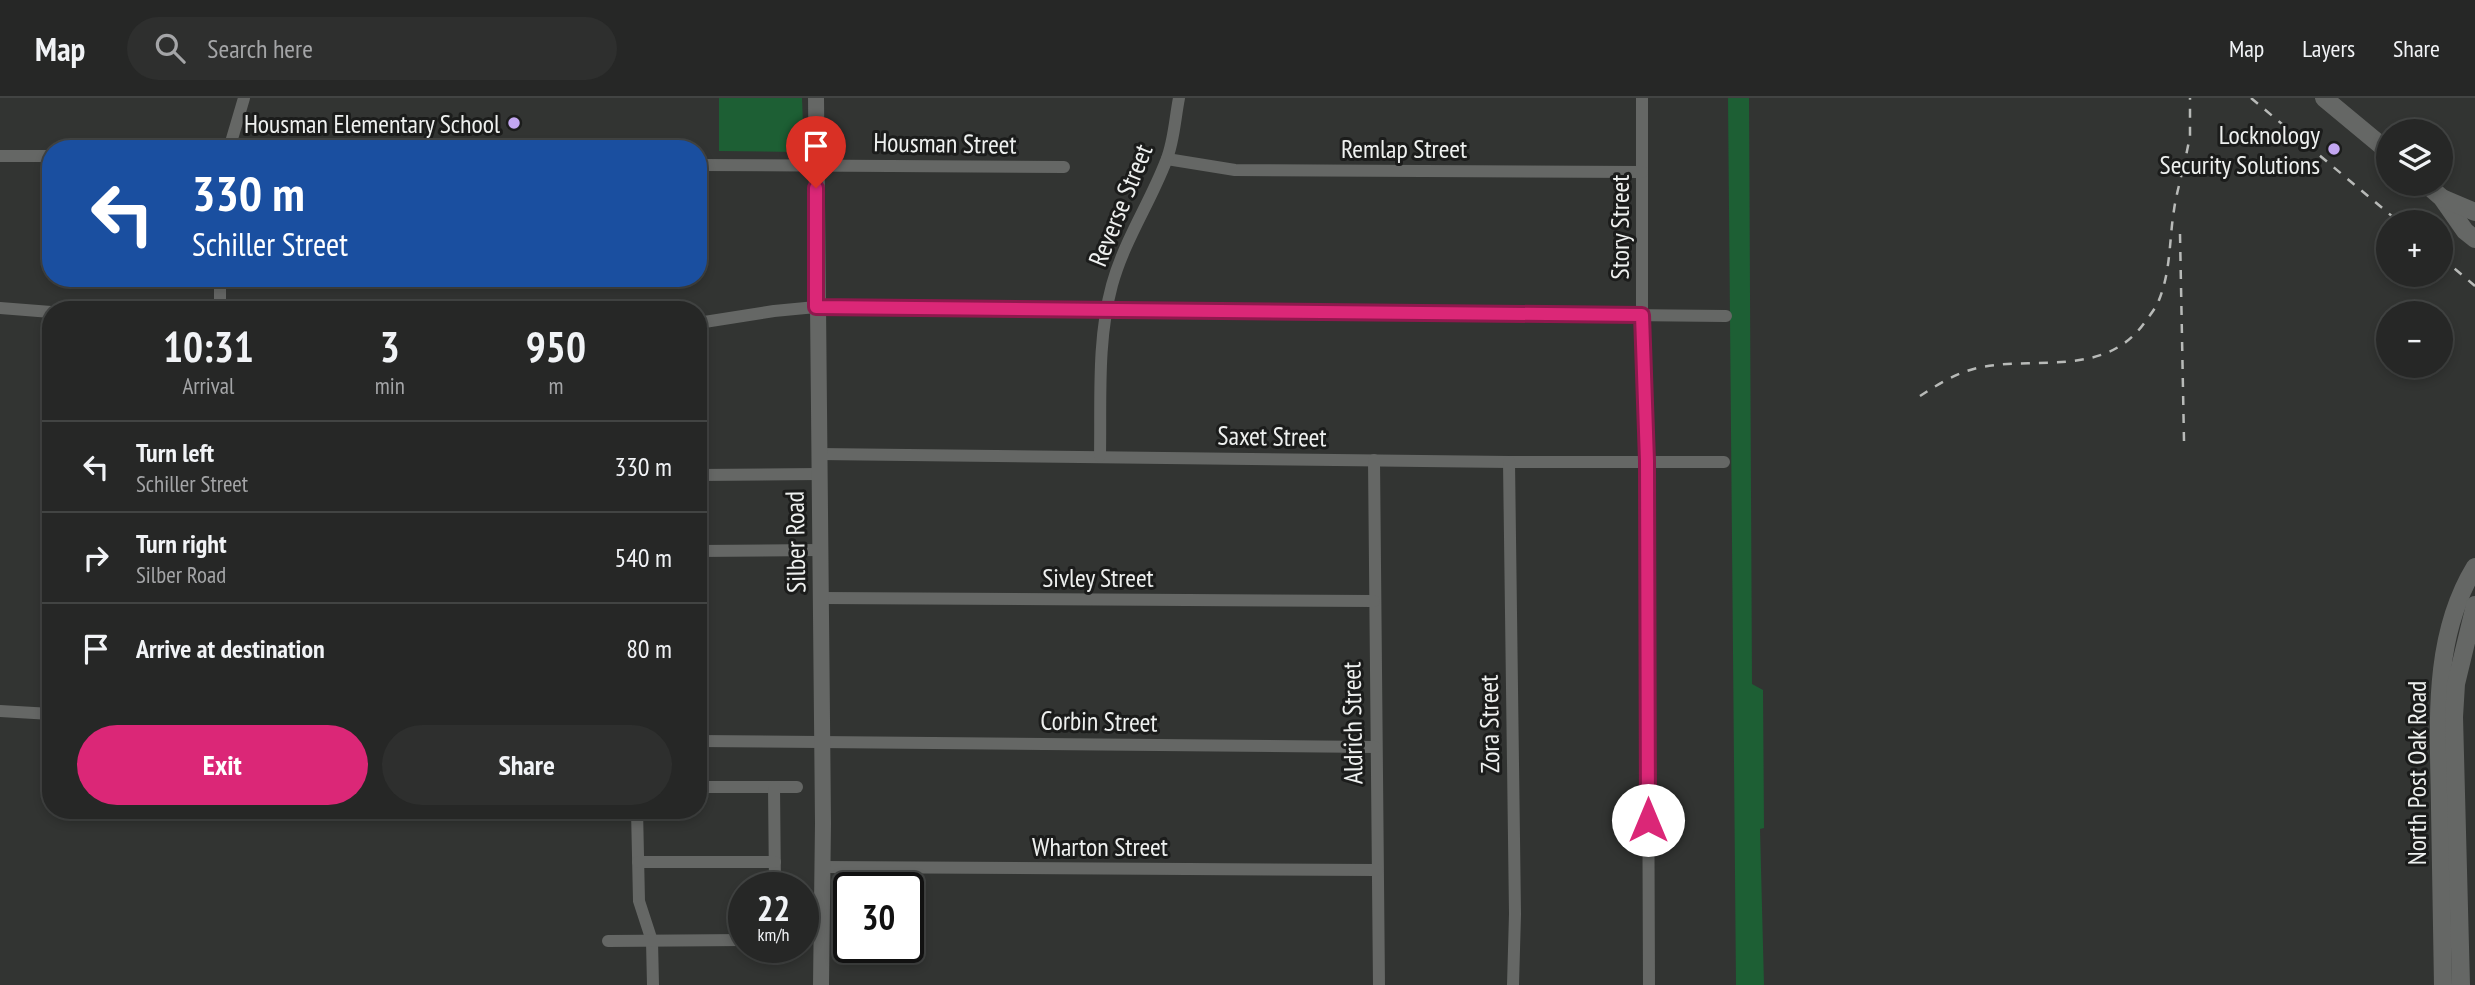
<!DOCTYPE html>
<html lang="en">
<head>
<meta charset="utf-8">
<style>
	:root { --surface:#262726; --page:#2e2f2e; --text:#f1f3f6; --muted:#a4a5a7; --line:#424443; --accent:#db2777 }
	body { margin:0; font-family:"PT Sans Narrow",sans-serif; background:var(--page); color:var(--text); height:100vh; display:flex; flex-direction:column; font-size:26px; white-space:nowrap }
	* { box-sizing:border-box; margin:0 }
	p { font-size:23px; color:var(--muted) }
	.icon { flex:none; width:38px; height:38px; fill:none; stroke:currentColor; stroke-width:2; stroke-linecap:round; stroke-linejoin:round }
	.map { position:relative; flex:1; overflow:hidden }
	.side { position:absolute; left:42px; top:203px; width:665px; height:518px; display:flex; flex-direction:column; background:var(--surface); border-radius:28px; box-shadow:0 4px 10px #0003,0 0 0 2px var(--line) }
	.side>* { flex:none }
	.hud { position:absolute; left:42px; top:42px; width:665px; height:147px; border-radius:28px; box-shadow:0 4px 10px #0003,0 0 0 2px var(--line); background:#1a4fa0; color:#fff; overflow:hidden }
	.buttons { position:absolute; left:2376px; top:21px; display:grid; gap:14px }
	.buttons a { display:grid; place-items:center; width:77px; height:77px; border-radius:50%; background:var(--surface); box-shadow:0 4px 10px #0003,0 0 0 2px var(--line); font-size:35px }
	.speed { position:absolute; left:728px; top:774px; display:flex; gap:14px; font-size:35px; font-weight:700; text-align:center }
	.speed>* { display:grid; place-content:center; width:91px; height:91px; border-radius:50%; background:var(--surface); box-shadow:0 4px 10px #0003,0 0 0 2px var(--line); line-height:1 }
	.speed small { font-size:18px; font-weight:400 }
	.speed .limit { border:4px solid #111; border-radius:10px; background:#fff; color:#111 }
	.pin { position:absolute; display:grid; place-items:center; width:60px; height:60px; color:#fff; margin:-72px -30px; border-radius:50% 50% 50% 0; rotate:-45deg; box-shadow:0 0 7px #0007 }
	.pin .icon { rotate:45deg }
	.me { position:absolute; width:77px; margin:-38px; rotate:0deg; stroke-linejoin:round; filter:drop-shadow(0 0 5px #0008) }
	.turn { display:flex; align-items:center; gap:24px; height:147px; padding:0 35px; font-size:32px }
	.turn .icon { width:91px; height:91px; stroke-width:2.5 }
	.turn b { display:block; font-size:49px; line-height:60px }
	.eta { display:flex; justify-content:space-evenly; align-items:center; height:119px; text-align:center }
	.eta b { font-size:42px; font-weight:600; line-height:49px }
	.cta { display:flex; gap:14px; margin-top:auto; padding:14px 35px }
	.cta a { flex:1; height:80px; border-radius:42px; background:var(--accent); color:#fff; font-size:28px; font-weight:600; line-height:80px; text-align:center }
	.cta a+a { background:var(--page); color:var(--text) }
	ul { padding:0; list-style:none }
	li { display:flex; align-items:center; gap:21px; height:91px; padding:0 35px; border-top:2px solid var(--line) }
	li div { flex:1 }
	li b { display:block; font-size:26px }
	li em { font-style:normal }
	header { display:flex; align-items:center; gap:42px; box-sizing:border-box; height:98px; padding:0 35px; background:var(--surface); border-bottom:2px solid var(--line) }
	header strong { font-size:33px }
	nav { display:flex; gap:38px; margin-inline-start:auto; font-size:24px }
	.search { width:490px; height:63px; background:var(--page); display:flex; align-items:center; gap:18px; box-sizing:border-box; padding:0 24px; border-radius:38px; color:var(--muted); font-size:26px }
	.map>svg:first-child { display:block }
</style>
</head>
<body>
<header>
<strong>Map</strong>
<div class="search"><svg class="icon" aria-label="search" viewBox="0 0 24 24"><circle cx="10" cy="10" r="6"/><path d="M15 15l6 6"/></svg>Search here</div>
<nav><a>Map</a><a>Layers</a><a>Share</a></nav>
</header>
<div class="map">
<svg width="2475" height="887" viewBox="0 0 2475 887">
	<rect width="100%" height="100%" fill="#323432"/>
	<g fill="#1d5f34">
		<path d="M 719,0 L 802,0 L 804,52 L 800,54 L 719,53 Z"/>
		<path d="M 1728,0 L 1749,0 L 1752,586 L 1763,592 L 1764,730 L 1760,731 L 1764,887 L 1736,887 Z"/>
	</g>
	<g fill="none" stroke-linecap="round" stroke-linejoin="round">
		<g stroke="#656765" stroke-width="12">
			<path d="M 1642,0 L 1642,217 L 1647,363 L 1649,887"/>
			<path d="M 229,51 L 244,0"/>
			<path d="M 0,58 L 51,58"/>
			<path d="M 1167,61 L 1235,72 L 1642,74"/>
			<path d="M 698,67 L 1064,69"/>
			<path d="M 220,180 L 220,212"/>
			<path d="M 0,210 L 51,214"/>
			<path d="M 698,225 L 774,213 L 816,209 L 1726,218"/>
			<path d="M 819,356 L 1509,364 L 1724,364"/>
			<path d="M 1100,358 C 1101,301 1097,242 1112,187 C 1124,143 1150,105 1166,63 C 1174,44 1175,20 1179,0"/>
			<path d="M 1374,362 L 1379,887"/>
			<path d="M 1509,364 L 1515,816 L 1513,887"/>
			<path d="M 698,377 L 819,376"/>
			<path d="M 698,453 L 820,452"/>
			<path d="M 821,500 L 1374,503"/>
			<path d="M 0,613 L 51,616"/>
			<path d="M 698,643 L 1375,649"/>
			<path d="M 698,689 L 797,689"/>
			<path d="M 774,689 L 775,789"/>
			<path d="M 637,712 L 639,803 L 652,843 L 653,887"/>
			<path d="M 638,764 L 775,764"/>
			<path d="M 822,769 L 1377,772"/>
			<path d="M 608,843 L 744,842"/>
		</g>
		<path stroke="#656765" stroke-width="16" d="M 816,0 L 823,725 L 821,887"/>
		<g stroke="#656765" stroke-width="18">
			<path d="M 2324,0 L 2389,54"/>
			<path d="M 2426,86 L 2442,100 L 2465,133 L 2475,141"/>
			<path d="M 2442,100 L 2475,114"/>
			<path d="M 2443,887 C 2442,828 2441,769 2440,710 C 2439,628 2431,541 2475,469"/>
			<path d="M 2461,887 L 2454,619 L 2456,586 L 2475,507"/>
		</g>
		<g stroke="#b8bab8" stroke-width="2.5" stroke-dasharray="9 9" stroke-linecap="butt">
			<path d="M 2251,0 L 2399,124"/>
			<path d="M 2183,73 L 2190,38 L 2190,0"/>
			<path d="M 2180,136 L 2184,343"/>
			<path d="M 2441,159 L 2475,188"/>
			<path d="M 1920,298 C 1937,287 1956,275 1977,270 C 2035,257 2105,281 2145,224 C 2150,217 2156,210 2159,202 C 2171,172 2169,143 2174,112 C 2176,97 2181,81 2184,65"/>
		</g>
	</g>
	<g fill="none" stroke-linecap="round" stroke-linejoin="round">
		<defs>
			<path id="route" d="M 816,90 L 816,209 L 1642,217 L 1647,363 L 1648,722"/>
		</defs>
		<use href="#route" stroke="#8e194d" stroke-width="18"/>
		<use href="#route" stroke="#db2777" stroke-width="12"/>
	</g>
	<g fill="#c3a7f2" stroke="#1b1c1b" stroke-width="2.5">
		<circle cx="514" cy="25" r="7"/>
		<circle cx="2334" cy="51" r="7"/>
	</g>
	<g text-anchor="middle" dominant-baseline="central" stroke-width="6" stroke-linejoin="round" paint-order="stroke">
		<g font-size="26" fill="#eef0ef" stroke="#1b1c1b" text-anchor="end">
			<text x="500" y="25">Housman Elementary School</text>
			<text x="2320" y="36">Locknology<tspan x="2320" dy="30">Security Solutions</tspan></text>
		</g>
		<g font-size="26" fill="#eef0ef" stroke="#1b1c1b">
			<text transform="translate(945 45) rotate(1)">Housman Street</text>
			<text x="1404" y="50">Remlap Street</text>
			<text transform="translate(1120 107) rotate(-68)">Reverse Street</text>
			<text transform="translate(1619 129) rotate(-90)">Story Street</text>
			<text transform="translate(1272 338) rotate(1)">Saxet Street</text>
			<text transform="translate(795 444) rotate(-91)">Silber Road</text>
			<text x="1098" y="479">Sivley Street</text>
			<text transform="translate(1099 623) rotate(1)">Corbin Street</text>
			<text transform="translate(1352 625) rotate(-91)">Aldrich Street</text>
			<text transform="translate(1489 626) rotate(-91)">Zora Street</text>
			<text transform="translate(2416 675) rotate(-90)">North Post Oak Road</text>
			<text x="1100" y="748">Wharton Street</text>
		</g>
	</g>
</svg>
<div class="buttons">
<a><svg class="icon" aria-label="layers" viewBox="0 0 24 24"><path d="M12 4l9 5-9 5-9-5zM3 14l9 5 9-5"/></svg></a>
<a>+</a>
<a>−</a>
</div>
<div class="speed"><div>22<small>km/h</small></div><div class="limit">30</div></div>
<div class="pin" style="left:816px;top:90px;background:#d93025"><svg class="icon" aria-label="arrive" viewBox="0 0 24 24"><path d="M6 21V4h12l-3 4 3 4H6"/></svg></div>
<svg class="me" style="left:1648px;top:722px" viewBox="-20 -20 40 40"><circle r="19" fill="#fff"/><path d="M0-13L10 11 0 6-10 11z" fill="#db2777"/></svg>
<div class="hud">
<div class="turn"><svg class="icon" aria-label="left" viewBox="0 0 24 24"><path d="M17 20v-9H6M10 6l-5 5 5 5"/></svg><div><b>330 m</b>Schiller Street</div></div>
</div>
<section class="side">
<div class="eta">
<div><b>10:31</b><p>Arrival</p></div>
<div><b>3</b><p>min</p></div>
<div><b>950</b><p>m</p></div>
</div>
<ul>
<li><svg class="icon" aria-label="left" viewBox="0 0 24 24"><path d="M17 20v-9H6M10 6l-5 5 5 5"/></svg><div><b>Turn left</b><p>Schiller Street</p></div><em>330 m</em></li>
<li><svg class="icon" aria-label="right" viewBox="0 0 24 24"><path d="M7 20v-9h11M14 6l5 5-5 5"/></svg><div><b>Turn right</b><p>Silber Road</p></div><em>540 m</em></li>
<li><svg class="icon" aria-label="arrive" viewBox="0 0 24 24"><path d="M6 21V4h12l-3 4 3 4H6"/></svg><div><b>Arrive at destination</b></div><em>80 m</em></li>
</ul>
<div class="cta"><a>Exit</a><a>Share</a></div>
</section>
</div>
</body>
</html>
